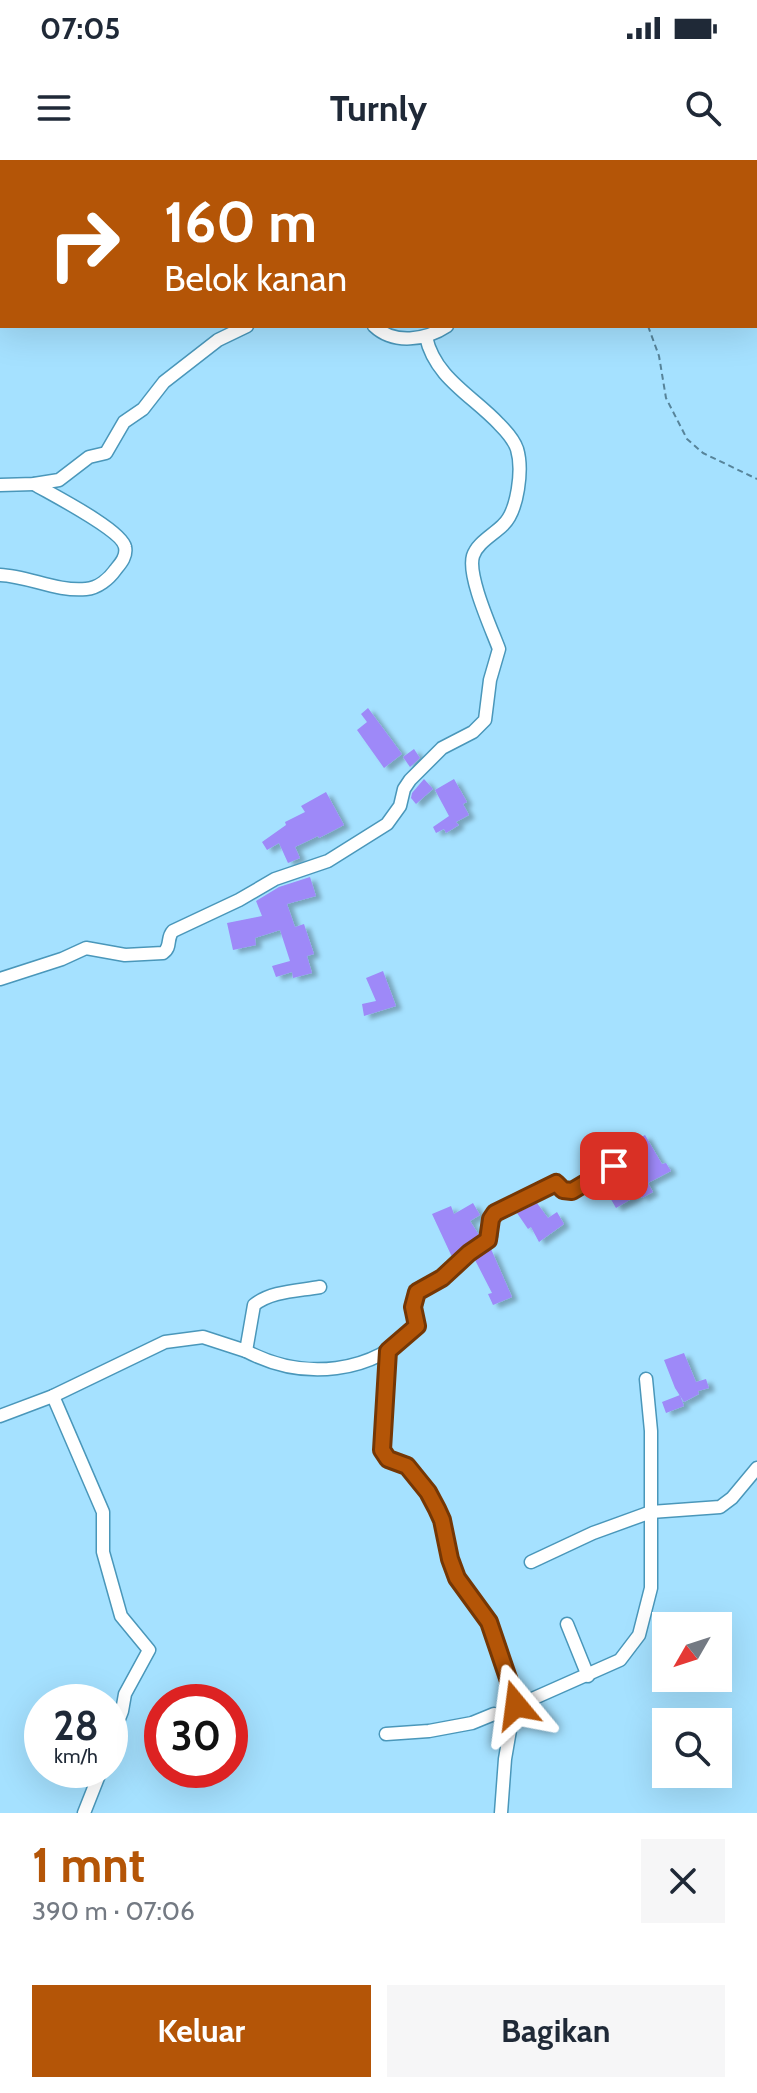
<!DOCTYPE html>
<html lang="id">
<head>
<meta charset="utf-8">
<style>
	:root { --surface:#fff; --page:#f6f6f7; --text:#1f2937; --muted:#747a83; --accent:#b45507 }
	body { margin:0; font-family:Cabin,sans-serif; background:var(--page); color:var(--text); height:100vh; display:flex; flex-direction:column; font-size:30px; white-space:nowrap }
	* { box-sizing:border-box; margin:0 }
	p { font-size:26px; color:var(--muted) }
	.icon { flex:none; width:44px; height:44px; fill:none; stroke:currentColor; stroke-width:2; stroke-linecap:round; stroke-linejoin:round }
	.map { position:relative; height:1653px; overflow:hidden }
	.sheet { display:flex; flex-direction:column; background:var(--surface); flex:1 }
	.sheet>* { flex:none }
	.banner { position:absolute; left:0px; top:0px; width:758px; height:168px; box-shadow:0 8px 32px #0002; background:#b45507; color:#fff; overflow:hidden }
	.needle { width:52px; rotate:231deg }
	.buttons { position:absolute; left:652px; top:1452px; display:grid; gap:16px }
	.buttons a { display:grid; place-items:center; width:80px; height:80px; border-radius:0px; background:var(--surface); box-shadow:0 8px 32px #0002; font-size:40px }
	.speed { position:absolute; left:24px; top:1524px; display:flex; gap:16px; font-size:40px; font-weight:700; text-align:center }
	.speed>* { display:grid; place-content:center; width:104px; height:104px; border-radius:50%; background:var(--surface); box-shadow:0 8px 32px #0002; line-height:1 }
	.speed small { font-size:20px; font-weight:400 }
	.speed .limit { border:12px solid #d22; background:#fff; color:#111 }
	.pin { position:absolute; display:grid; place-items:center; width:68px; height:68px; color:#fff; margin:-34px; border-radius:16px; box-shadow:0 4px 12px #0006 }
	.me { position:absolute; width:88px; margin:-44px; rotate:344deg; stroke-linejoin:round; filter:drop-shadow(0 0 6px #0008) }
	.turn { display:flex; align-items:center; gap:28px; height:168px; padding:0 32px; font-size:36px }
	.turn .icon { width:104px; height:104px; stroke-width:2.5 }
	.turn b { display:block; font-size:56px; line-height:68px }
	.round { display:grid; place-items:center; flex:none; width:84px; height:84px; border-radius:0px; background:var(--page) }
	.headline { display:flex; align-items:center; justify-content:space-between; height:136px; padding:0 32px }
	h1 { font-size:48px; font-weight:700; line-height:60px; color:var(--accent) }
	.button { display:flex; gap:16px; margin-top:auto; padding:16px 32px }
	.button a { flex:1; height:92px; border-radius:0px; background:var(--accent); color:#fff; font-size:32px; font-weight:700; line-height:92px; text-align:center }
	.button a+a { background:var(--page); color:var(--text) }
	.status { display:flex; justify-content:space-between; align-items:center; height:56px; padding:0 40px; background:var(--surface); direction:ltr }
	.status svg { height:22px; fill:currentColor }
	header { display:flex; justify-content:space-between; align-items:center; height:104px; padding:0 32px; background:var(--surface); font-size:36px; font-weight:700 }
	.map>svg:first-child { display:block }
</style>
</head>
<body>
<div class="status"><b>07:05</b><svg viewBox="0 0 49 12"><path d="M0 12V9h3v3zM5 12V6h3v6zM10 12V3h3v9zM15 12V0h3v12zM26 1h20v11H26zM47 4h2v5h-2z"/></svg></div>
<header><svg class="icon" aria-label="menu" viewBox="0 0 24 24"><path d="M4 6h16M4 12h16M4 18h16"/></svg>Turnly<svg class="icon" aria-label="search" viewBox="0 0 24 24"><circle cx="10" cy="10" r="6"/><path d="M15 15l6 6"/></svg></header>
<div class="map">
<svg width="757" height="1653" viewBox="0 0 757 1653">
	<defs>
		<filter id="shadow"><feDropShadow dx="6" dy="3.5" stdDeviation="2" flood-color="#0004"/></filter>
	</defs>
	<rect width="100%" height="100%" fill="#a5e1ff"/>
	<g fill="#9e89f8" filter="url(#shadow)">
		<path d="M 368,548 L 402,594 L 384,608 L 357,570 L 367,562 L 361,554 Z"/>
		<path d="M 414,589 L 420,598 L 410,607 L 403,597 Z"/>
		<path d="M 424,619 L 433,629 L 416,644 L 411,638 L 412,633 Z"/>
		<path d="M 454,619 L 467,642 L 463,644 L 469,655 L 456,662 L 459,665 L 446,673 L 444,669 L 436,673 L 433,667 L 449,656 L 435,630 Z"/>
		<path d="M 326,632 L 344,665 L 319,678 L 318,676 L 295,687 L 300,698 L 288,703 L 279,683 L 267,690 L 262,682 L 286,665 L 285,662 L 305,652 L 301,646 Z"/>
		<path d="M 310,717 L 316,736 L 287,744 L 295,767 L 304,764 L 314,794 L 307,796 L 312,813 L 293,818 L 292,812 L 276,817 L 272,806 L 290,801 L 280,770 L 255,778 L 256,785 L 233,790 L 227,763 L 262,756 L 256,741 L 279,727 Z"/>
		<path d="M 383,811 L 396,846 L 364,856 L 362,844 L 376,841 L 366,818 Z"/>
		<path d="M 645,975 L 662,1004 L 666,1003 L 671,1011 L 648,1023 L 653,1032 L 642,1038 L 640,1034 L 616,1048 L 601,1022 L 614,1017 L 625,1030 L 635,1029 L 637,1018 L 642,1016 L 625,986 Z"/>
		<path d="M 473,1043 L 480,1055 L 470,1061 L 479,1075 L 452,1097 L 432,1054 L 451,1046 L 454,1054 Z"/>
		<path d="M 537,1043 L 548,1058 L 557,1052 L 564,1064 L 539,1082 L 531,1067 L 528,1069 L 517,1053 Z"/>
		<path d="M 491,1089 L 512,1137 L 493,1145 L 488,1134 L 492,1133 L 475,1100 Z"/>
		<path d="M 684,1193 L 696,1222 L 706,1219 L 709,1228 L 698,1231 L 699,1234 L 684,1242 L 675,1228 L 664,1200 Z"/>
		<path d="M 680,1235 L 684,1246 L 666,1253 L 662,1242 Z"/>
	</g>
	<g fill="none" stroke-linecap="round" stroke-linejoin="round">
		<defs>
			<g id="minor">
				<path d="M 682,0 L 694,2"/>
				<path d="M 300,2 L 302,0"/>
				<path d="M 577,2 L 579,0"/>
				<path d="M 756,18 L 757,19"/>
				<path d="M 374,166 C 394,185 426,180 447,166"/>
				<path d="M 0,325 L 34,324 L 59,320 L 89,297 L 106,293 L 124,262 L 143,249 L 164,222 L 218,180 L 247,166"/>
				<path d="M 0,415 C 28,416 57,432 86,429 C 98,428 109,419 116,409 C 121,403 127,396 125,387 C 122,370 51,334 34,324"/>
				<path d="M 0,819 L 62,799 L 86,788 L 125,795 L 163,793 C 172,787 166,778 173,771 L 239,740 L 275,719 L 328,701 L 387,664 L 400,646 L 404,629 L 410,620 L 442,588 L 473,572 L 485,560 L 490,520 L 499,489 C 492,470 467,416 473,396 C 477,383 493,375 503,365 C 518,351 523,309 517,289 C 514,280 506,271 499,264 C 473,236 435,218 426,177"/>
				<path d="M 246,1191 C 303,1221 373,1215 417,1166 L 413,1147 L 417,1132 L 442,1118 L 469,1093 L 488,1080 L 491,1076 L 491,1059 L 495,1053 L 556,1023 L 560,1025 L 563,1030 C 582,1033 598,1003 619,1008 L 629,1022"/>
				<path d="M 388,1191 L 382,1290 L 388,1299 L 407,1306 L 428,1332 L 437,1349 L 442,1360 L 450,1399 L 457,1418 L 489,1462 L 510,1524 L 514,1547"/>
				<path d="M 53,1236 L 103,1352 L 103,1392 L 121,1456 L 149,1490 L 125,1534 L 122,1551 L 110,1582"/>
				<path d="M 0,1256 L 53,1236 L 165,1182 L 203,1177 L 246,1191 L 254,1145 C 271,1131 298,1131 320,1127"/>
				<path d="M 531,1402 L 593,1373 L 651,1352 L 720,1347 L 732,1338 L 757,1308"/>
				<path d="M 567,1464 L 588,1516"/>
				<path d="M 386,1574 L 429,1571 L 472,1563 L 494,1554 L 510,1557"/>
				<path d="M 84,1653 L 101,1610"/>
				<path d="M 501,1653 L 505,1599 L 514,1547 L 620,1500 L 639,1475 L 651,1428 L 651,1271 L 646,1219"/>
			</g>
		</defs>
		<use href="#minor" stroke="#4a97ba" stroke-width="15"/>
		<g stroke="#57849a" stroke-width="2" stroke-dasharray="6 4" stroke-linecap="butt">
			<path d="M 606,0 L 606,2"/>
			<path d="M 648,166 L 659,196 L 666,238 L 687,279 L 703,293 L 757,319"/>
		</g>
		<use href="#minor" stroke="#fff" stroke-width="12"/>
	</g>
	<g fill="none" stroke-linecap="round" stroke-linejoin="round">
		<defs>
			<path id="route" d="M 516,1545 L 514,1547 L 510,1524 L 489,1462 L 457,1418 L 450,1399 L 442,1360 L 437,1349 L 428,1332 L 407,1306 L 388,1299 L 382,1290 L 388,1191 L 417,1166 L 413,1147 L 417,1132 L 442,1118 L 469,1093 L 488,1080 L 491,1059 L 495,1053 L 556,1023 L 563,1030 L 572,1031 L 614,1006"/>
		</defs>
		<use href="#route" stroke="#753705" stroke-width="20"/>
		<use href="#route" stroke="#b45507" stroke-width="14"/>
	</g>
</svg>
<div class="buttons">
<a><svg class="needle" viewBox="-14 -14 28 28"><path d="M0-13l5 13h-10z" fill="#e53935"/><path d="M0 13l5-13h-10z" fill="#747a83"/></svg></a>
<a><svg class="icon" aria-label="search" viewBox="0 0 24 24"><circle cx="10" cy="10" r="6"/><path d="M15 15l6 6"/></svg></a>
</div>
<div class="speed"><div>28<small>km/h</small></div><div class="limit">30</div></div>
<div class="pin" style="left:614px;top:1006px;background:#d93025"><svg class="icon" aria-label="arrive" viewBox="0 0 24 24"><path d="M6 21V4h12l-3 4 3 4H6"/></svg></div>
<svg class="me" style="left:516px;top:1545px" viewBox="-20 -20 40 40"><path d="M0-17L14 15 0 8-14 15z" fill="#b45507" stroke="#fff" stroke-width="4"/></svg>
<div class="banner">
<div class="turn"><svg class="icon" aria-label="right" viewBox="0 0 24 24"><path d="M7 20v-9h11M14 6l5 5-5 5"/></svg><div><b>160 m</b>Belok kanan</div></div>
</div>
</div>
<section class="sheet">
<div class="headline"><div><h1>1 mnt</h1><p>390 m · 07:06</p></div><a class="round"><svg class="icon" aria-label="close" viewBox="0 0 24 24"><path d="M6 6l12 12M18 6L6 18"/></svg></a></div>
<div class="button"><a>Keluar</a><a>Bagikan</a></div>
</section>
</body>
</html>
